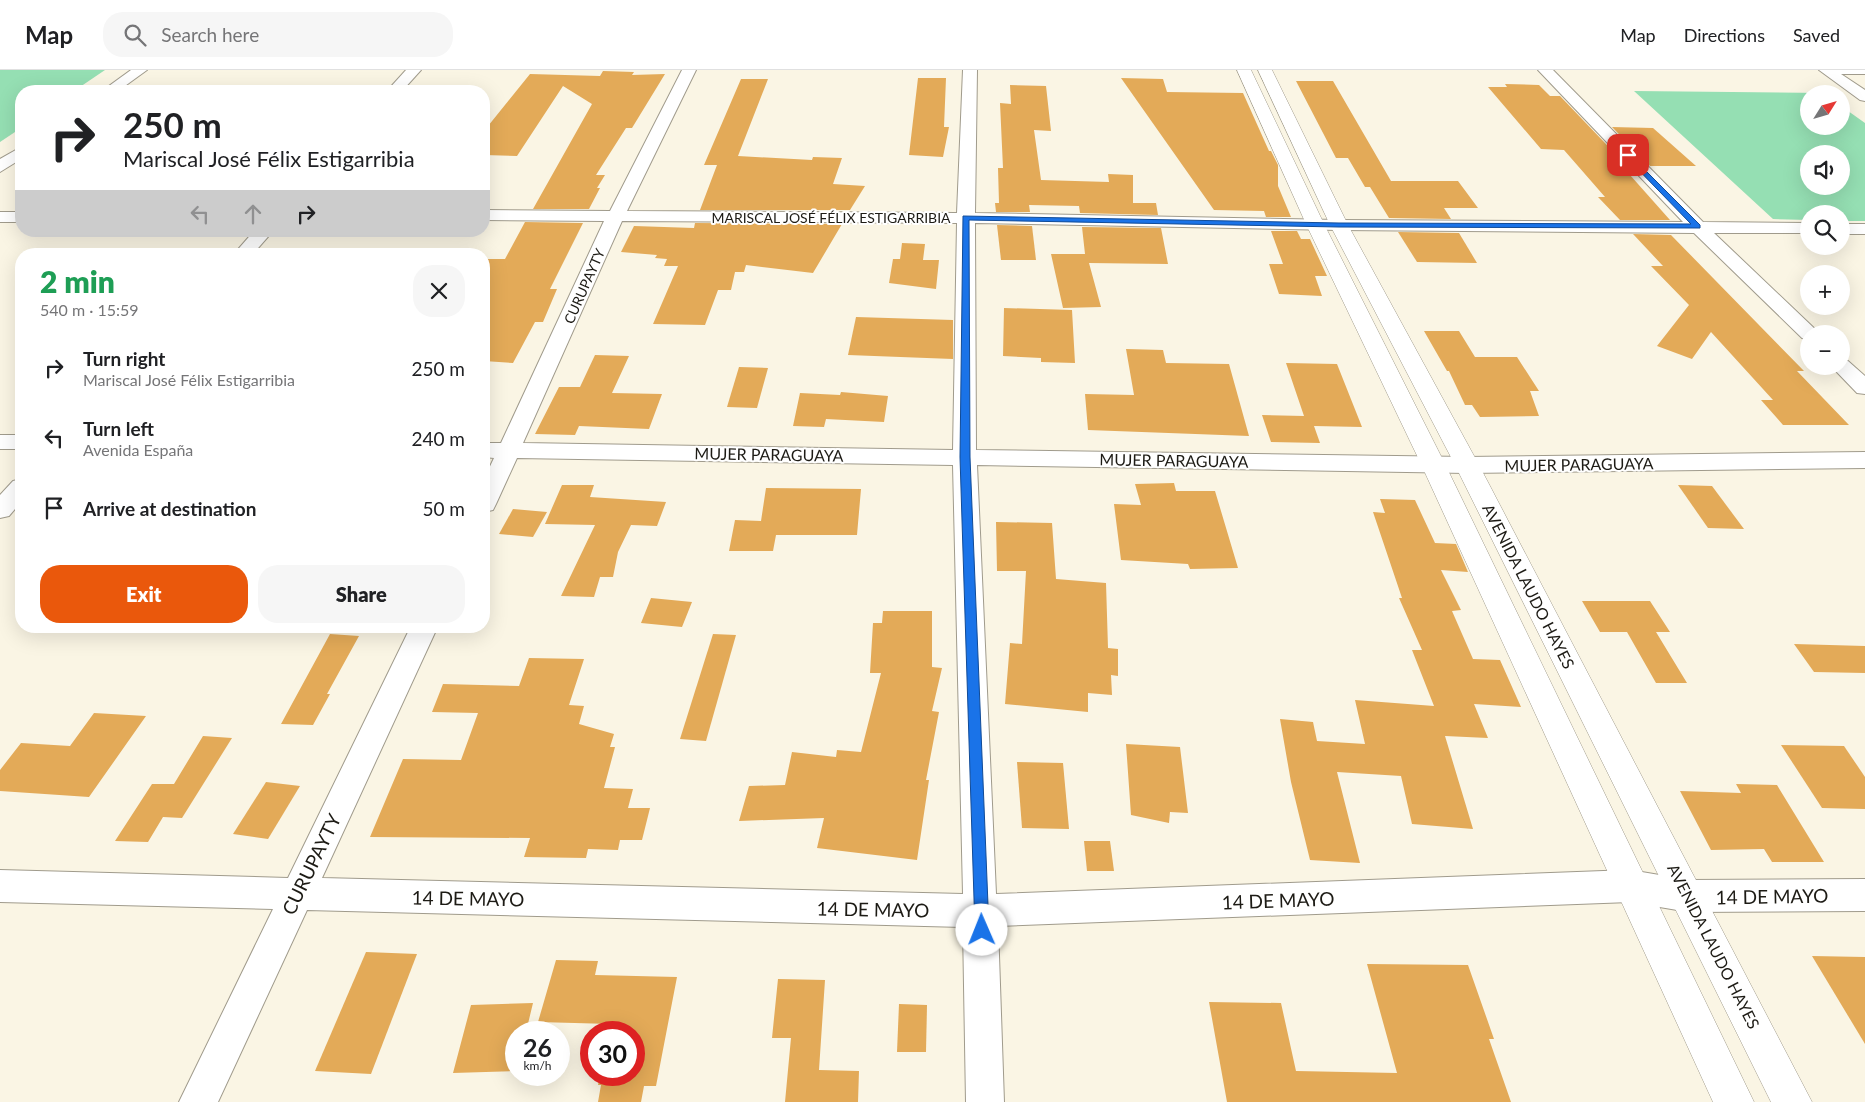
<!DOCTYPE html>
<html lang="en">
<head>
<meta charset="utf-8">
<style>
	:root { --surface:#fff; --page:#f6f6f6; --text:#202124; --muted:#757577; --line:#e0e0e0; --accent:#ea580c }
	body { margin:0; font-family:Lato,sans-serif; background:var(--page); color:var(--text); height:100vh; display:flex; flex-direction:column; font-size:19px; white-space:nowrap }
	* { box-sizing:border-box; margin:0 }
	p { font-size:16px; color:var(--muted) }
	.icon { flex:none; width:28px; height:28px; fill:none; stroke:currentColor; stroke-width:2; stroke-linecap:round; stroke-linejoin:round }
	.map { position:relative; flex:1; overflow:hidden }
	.panel { position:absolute; left:15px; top:178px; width:475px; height:385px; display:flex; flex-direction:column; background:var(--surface); border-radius:20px; box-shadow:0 5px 20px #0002 }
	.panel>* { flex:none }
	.hud { position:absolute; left:15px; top:15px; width:475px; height:152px; border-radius:20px; box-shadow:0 5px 20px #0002; background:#fff; color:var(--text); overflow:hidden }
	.needle { width:32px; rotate:53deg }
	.tools { position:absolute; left:1800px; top:15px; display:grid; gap:10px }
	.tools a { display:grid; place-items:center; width:50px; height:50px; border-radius:50%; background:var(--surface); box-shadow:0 5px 20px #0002; font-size:25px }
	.speed { position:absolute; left:505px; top:951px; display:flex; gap:10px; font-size:25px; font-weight:700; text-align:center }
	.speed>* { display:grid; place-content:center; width:65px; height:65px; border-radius:50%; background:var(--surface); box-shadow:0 5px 20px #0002; line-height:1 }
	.speed small { font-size:12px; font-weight:400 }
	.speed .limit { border:8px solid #d22; background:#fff; color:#111 }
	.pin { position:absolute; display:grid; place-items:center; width:42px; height:42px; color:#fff; margin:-21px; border-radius:10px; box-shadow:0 2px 8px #0006 }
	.me { position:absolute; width:55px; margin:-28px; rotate:359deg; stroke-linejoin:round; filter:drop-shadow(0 0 4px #0008) }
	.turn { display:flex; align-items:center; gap:18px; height:105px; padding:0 25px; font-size:22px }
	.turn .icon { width:65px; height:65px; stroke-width:2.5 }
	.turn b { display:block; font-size:35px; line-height:42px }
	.lanes { display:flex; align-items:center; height:48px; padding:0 25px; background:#0003; justify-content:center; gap:25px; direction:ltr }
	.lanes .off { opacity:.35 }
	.round { display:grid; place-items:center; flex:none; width:52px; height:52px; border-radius:20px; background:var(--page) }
	.summary { display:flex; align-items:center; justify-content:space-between; height:85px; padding:0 25px }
	h1 { font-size:30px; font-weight:800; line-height:38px; color:#1e9e55 }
	.primary-button { display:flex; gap:10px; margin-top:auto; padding:10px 25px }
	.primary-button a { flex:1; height:58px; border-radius:20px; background:var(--accent); color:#fff; font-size:20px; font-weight:800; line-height:58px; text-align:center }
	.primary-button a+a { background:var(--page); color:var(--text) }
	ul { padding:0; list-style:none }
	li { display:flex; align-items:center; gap:15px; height:70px; padding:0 25px }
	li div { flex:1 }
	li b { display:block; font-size:19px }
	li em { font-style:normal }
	header { display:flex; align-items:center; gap:30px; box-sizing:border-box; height:70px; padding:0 25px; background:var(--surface); border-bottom:1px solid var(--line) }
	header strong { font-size:24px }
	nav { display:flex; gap:28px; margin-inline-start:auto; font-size:18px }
	.search { width:350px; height:45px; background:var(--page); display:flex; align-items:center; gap:12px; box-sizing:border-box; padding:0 18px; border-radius:20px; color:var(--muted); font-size:19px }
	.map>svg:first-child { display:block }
</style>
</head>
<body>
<header>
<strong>Map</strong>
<div class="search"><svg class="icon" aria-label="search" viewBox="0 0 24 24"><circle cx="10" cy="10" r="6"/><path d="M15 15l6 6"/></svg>Search here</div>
<nav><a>Map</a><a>Directions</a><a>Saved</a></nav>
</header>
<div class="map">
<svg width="1865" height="1032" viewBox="0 0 1865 1032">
	<rect width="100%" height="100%" fill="#faf5e4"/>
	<g fill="#95dfb3" fill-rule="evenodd">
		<path d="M 0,0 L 105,0 L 74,21 L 21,21 L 21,58 L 0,72 Z"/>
		<path d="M 1634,21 L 1824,23 L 1809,24 L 1809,56 L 1841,56 L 1841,36 L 1865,53 L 1865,151 L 1841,151 L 1841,144 L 1809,144 L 1809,150 L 1773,149 ZM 1809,84 L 1841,84 L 1841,116 L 1809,116 Z"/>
	</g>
	<g fill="#e3aa58">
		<path d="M 603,1 L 634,2 L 632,5 L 665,4 L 632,58 L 626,58 L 596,105 L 605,105 L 597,118 L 600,118 L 589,139 L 533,139 L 592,34 L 563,16 L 517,86 L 484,85 L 484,61 L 530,4 L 600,6 Z"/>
		<path d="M 918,8 L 946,8 L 944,57 L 949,57 L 943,87 L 909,85 Z"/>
		<path d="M 1121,8 L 1163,9 L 1167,22 L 1243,23 L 1269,81 L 1271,81 L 1278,95 L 1278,116 L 1291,147 L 1266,147 L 1264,141 L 1214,140 Z"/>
		<path d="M 741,9 L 768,9 L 738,86 L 812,90 L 813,87 L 842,88 L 833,114 L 865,116 L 850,140 L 700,140 L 717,95 L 704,95 Z"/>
		<path d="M 1296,11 L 1333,11 L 1391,111 L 1458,111 L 1478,138 L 1444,138 L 1451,149 L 1389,148 L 1370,117 L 1365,117 L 1348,88 L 1336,88 Z"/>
		<path d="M 1505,14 L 1539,15 L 1550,26 L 1560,26 L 1627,96 L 1622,96 L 1670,150 L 1620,150 L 1598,127 L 1605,127 L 1564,80 L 1541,79 L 1488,17 L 1507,17 Z"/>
		<path d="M 1010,15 L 1046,16 L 1051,61 L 1034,60 L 1041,110 L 1109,112 L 1108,104 L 1133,105 L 1133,133 L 1156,133 L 1158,145 L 1080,143 L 1079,136 L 1029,135 L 1030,142 L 996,142 L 995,133 L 999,133 L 998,98 L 1003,98 L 1000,33 L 1011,34 Z"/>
		<path d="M 1612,57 L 1653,58 L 1696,96 L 1650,96 Z"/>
		<path d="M 525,152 L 583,153 L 550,219 L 557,219 L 543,252 L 535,252 L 513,293 L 484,291 L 484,189 L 505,189 Z"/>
		<path d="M 695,153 L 842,154 L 813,203 L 746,195 L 744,202 L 735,202 L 731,220 L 718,220 L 705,255 L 653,254 L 678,196 L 664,196 L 667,189 L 655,188 L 657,185 L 621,182 L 634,156 L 694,158 Z"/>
		<path d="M 997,155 L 1032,156 L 1036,190 L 1001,190 Z"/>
		<path d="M 1082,157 L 1161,158 L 1168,194 L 1089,193 L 1101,237 L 1063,238 L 1051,184 L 1085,184 Z"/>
		<path d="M 1271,161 L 1297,161 L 1301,169 L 1310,169 L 1327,206 L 1315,206 L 1322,226 L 1279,224 L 1269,194 L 1283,194 Z"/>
		<path d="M 1398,162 L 1459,163 L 1477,193 L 1417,192 Z"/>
		<path d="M 1633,164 L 1671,165 L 1804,301 L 1797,301 L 1849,355 L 1783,355 L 1761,330 L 1773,330 L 1711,262 L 1692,289 L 1657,276 L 1689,235 L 1651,196 L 1663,196 Z"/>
		<path d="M 902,173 L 925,174 L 923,190 L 939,190 L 936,219 L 889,213 L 893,189 L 900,189 Z"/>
		<path d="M 1004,238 L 1072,240 L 1075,293 L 1041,292 L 1041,288 L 1003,286 Z"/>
		<path d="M 856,247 L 953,250 L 953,289 L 848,285 Z"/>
		<path d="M 1424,261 L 1459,261 L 1475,287 L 1517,287 L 1539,321 L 1530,321 L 1539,346 L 1480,347 L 1472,335 L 1465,335 L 1449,301 L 1447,301 Z"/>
		<path d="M 1126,279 L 1163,280 L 1166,293 L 1229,294 L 1249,366 L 1088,360 L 1085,324 L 1134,325 Z"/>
		<path d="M 595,285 L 629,286 L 612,323 L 662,324 L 649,359 L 579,356 L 575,365 L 535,364 L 559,317 L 580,317 Z"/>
		<path d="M 1286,293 L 1337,294 L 1362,357 L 1314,356 L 1320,373 L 1271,372 L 1262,345 L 1304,346 Z"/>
		<path d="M 739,297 L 768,298 L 757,338 L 727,337 Z"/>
		<path d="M 841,322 L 888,326 L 884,352 L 826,349 L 824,357 L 793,356 L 800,323 L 840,325 Z"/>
		<path d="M 1174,413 L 1176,421 L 1215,421 L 1238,498 L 1190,499 L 1188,494 L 1121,490 L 1114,434 L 1141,435 L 1135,414 Z"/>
		<path d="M 562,415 L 594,415 L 590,427 L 666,432 L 657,456 L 631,455 L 618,482 L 613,507 L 600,507 L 594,527 L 561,526 L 595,455 L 545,454 Z"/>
		<path d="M 1678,415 L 1712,416 L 1744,459 L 1708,458 Z"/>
		<path d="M 766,418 L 861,419 L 857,465 L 776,465 L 773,481 L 729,481 L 735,450 L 761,451 Z"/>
		<path d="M 1380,429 L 1415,430 L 1435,473 L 1456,474 L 1468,502 L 1441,500 L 1461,540 L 1452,541 L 1473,589 L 1500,590 L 1521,637 L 1474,634 L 1488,668 L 1445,666 L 1473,759 L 1412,754 L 1401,706 L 1337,702 L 1360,793 L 1310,790 L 1291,712 L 1280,649 L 1313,652 L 1317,671 L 1365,674 L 1355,630 L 1434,636 L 1412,580 L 1422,580 L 1399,528 L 1402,528 L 1373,442 L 1385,443 Z"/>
		<path d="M 513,439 L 547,442 L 533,467 L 499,464 Z"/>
		<path d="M 996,452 L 1052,453 L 1056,509 L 1106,513 L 1108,578 L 1118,579 L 1118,606 L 1111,605 L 1112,625 L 1088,623 L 1088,642 L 1005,634 L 1010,573 L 1022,574 L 1026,501 L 997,501 Z"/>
		<path d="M 651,528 L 692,532 L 682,557 L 641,553 Z"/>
		<path d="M 1582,531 L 1650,531 L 1670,562 L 1656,562 L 1687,613 L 1656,613 L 1627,562 L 1600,562 Z"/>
		<path d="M 883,541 L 932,541 L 932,597 L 942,598 L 932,641 L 939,642 L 926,710 L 929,710 L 917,790 L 817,778 L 824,748 L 739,751 L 749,716 L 785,715 L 792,682 L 836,687 L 837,680 L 861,682 L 881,603 L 870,603 L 873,553 L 882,553 Z"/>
		<path d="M 330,564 L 359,566 L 327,624 L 330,624 L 313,655 L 281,654 Z"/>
		<path d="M 713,564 L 736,565 L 706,671 L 680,669 Z"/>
		<path d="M 1794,574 L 1865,576 L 1865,603 L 1814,602 Z"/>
		<path d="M 529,588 L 584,589 L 569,635 L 584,636 L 579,654 L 614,664 L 610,677 L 615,677 L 604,718 L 633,719 L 628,738 L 650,738 L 642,770 L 620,770 L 618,780 L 588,779 L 586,788 L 524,787 L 530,768 L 370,767 L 403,689 L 461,690 L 478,643 L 432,642 L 443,614 L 519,616 Z"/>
		<path d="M 94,643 L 146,646 L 89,727 L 0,721 L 0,700 L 21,673 L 70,676 Z"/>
		<path d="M 203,666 L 232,668 L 182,748 L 163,747 L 148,772 L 115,771 L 152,714 L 174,714 Z"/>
		<path d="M 1126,674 L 1180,677 L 1188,743 L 1170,742 L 1169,753 L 1131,745 Z"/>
		<path d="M 1781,675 L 1844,676 L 1865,707 L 1865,739 L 1822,738 Z"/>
		<path d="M 1017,692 L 1063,693 L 1069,759 L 1022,758 Z"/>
		<path d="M 266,712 L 300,716 L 268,769 L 233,764 Z"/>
		<path d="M 1736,714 L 1777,715 L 1824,792 L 1772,792 L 1764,779 L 1711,780 L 1680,721 L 1741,723 Z"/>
		<path d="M 1084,771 L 1110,771 L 1114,801 L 1087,801 Z"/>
		<path d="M 366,882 L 417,884 L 371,1004 L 315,1001 Z"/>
		<path d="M 1812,886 L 1865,887 L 1865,974 Z"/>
		<path d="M 556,890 L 598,891 L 595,905 L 677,907 L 656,1016 L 644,1016 L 641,1032 L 598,1032 L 601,1015 L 598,1015 L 600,1005 L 634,1005 L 634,962 L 609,962 L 611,954 L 538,952 Z"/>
		<path d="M 1367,894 L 1468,895 L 1494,969 L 1489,969 L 1511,1032 L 1227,1032 L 1209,932 L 1281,933 L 1296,1001 L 1397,1003 Z"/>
		<path d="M 778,909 L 825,910 L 819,1000 L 859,1001 L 858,1032 L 785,1032 L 791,968 L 772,968 Z"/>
		<path d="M 533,933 L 526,962 L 516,962 L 516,1001 L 453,1003 L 471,935 Z"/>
		<path d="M 899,934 L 927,935 L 926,982 L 897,982 Z"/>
	</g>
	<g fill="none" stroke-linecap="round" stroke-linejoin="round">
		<defs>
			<g id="street">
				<path d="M 131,0 L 147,0 L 118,21 L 102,21 Z"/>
				<path d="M 406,0 L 421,0 L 402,21 L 387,21 Z"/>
				<path d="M 682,0 L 696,0 L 627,141 L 957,143 L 963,0 L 977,0 L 975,143 L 1339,150 L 1683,152 L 1538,0 L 1553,0 L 1703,152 L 1809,153 L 1809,163 L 1714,163 L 1816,260 L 1819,264 L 1809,264 L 1809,270 L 1802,268 L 1694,163 L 1339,160 L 975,153 L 976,380 L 1467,387 L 1865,382 L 1865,398 L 1467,403 L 977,395 L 996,824 L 1630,800 L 1689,810 L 1865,809 L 1865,841 L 1689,842 L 1630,832 L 998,856 L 1004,1032 L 966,1032 L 963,857 L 307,840 L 218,1032 L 179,1032 L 273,839 L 0,832 L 0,800 L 288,808 L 411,556 L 438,556 L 322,808 L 963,824 L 953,395 L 517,388 L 496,434 L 493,440 L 484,442 L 484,409 L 494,388 L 484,387 L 484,373 L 501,373 L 604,151 L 484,150 L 484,140 L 610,141 ZM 622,151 L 957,153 L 953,380 L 523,373 Z"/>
				<path d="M 1819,0 L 1865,0 L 1865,4 L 1841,4 L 1865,20 L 1865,31 L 1860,30 Z"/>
				<path d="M 21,77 L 21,89 L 0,102 L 0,89 Z"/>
				<rect x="0" y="142" width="21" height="10"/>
				<rect x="1841" y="154" width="24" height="10"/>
				<path d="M 254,161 L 273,161 L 253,184 L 234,184 Z"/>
				<path d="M 1841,289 L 1848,291 L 1865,306 L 1865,324 L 1857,323 L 1831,296 L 1841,296 Z"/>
				<rect x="0" y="365" width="21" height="14"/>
				<path d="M 21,409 L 21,432 L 9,446 L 0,448 L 0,425 L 13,411 Z"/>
			</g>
			<g id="secondary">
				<path d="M 1237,0 L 1251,0 L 1324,154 L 1445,394 L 1754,1032 L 1713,1032 L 1421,394 L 1306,154 Z"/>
				<path d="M 1258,0 L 1272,0 L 1348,155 L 1479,395 L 1812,1032 L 1771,1032 L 1455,395 L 1330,155 Z"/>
			</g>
		</defs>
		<use href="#street" stroke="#a09b8c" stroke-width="2"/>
		<use href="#secondary" stroke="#a09b8c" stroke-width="1"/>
		<use href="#street" fill="#fff" fill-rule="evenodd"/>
		<use href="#secondary" fill="#fff" fill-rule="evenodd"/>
	</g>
	<path fill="#1a73e8" stroke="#114b97" d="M 1628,83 L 1700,155 L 1700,158 L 1339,157 L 969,150 L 970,387 L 989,860 L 987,866 L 982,868 L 977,866 L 975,860 L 960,387 L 963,146 L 1339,153 L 1691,154 L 1626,87 Z"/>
	<g text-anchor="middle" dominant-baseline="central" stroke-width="4" stroke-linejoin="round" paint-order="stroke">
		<g font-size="14" fill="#1d1b15" stroke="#fff">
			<text x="831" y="147">MARISCAL JOSÉ FÉLIX ESTIGARRIBIA</text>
			<text transform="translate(584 216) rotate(-66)">CURUPAYTY</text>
		</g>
		<g font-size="16" fill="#1d1b15" stroke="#fff">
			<text transform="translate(769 384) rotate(1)">MUJER PARAGUAYA</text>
			<text transform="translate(1174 390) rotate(1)">MUJER PARAGUAYA</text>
			<text transform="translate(1579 394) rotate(-1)">MUJER PARAGUAYA</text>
			<text transform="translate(1529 516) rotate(63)">AVENIDA LAUDO HAYES</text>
			<text transform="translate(1714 876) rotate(63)">AVENIDA LAUDO HAYES</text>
		</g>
		<g font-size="19" fill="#1d1b15" stroke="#fff">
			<text transform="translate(311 794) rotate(-64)">CURUPAYTY</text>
			<text transform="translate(1772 826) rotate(-1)">14 DE MAYO</text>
			<text transform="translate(468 828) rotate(1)">14 DE MAYO</text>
			<text transform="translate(1278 830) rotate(-2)">14 DE MAYO</text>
			<text transform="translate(873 839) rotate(1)">14 DE MAYO</text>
		</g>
	</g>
</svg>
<div class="tools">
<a><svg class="needle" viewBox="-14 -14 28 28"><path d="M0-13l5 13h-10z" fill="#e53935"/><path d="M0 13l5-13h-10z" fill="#757577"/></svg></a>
<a><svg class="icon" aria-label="sound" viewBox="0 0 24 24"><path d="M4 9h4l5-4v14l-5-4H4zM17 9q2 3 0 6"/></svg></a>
<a><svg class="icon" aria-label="search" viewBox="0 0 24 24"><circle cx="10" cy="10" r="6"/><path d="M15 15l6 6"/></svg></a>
<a>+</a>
<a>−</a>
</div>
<div class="speed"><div>26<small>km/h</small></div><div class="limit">30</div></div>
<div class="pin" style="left:1628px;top:85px;background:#d93025"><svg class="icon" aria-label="arrive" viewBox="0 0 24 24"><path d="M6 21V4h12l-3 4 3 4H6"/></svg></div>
<svg class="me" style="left:982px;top:860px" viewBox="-20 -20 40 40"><circle r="19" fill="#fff"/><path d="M0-13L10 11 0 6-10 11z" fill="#1a73e8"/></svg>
<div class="hud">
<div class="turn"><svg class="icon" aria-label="right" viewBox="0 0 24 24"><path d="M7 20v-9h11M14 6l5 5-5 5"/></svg><div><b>250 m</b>Mariscal José Félix Estigarribia</div></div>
<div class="lanes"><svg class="icon off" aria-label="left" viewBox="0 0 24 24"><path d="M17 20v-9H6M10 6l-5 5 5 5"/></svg><svg class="icon off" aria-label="ahead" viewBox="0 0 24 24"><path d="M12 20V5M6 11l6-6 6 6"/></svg><svg class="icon" aria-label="right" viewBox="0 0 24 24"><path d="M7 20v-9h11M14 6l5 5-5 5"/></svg></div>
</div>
<section class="panel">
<div class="summary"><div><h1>2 min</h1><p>540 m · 15:59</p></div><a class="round"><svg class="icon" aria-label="close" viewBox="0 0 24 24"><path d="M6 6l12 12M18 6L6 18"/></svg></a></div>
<ul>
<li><svg class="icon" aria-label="right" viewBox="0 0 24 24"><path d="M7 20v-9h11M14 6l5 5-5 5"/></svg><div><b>Turn right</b><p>Mariscal José Félix Estigarribia</p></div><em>250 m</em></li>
<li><svg class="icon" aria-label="left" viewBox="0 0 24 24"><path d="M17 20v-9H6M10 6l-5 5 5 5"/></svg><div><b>Turn left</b><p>Avenida España</p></div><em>240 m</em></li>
<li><svg class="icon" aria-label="arrive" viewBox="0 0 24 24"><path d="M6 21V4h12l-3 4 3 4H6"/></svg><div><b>Arrive at destination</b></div><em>50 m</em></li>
</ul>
<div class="primary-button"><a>Exit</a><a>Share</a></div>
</section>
</div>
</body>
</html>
